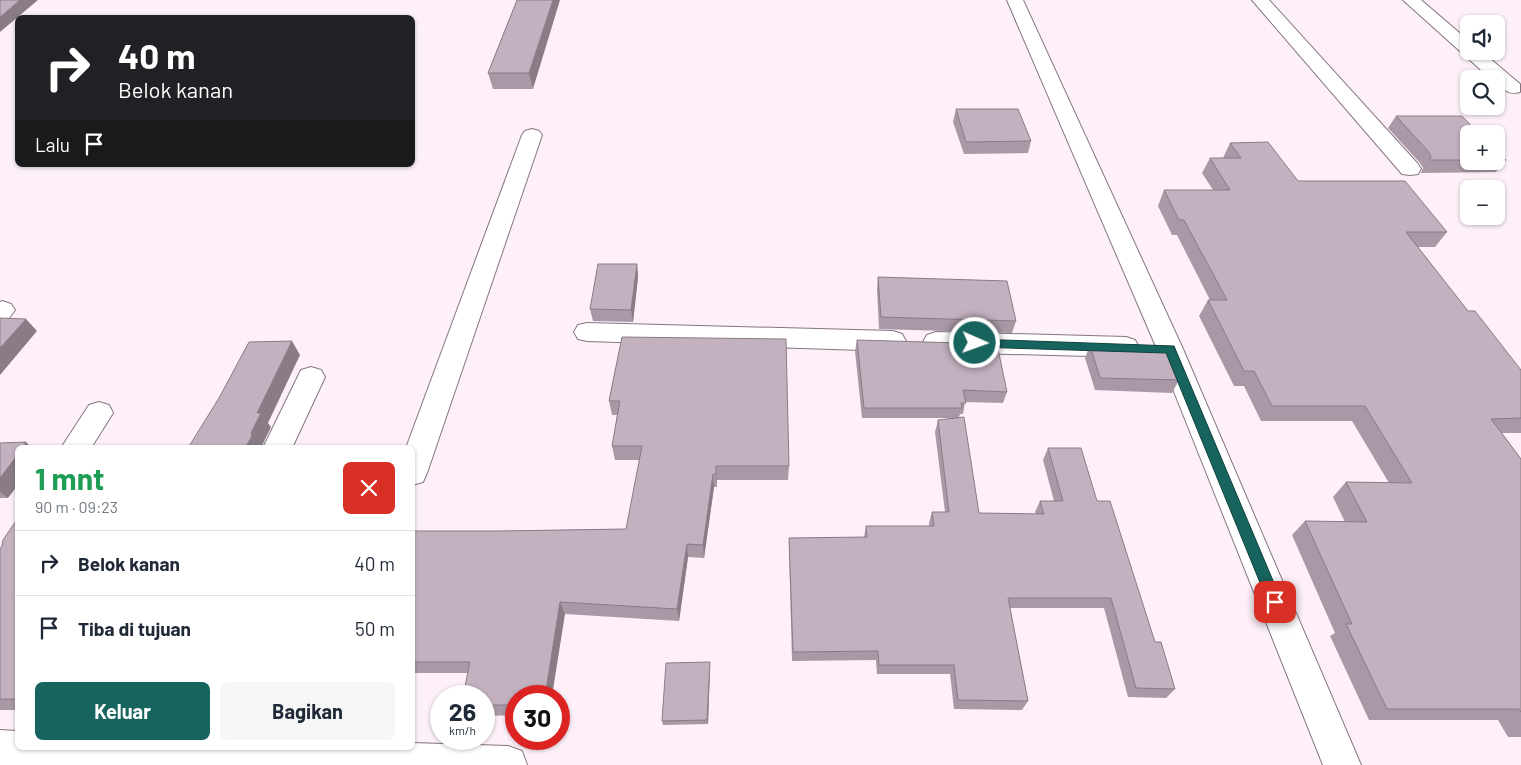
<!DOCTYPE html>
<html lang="id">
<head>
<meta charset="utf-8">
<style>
	:root { --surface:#fff; --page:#f6f6f7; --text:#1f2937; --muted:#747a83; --line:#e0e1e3; --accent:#17635e }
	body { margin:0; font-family:Barlow,sans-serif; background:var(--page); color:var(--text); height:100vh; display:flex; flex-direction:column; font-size:19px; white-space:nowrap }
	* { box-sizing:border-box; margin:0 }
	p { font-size:16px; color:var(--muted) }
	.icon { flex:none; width:28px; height:28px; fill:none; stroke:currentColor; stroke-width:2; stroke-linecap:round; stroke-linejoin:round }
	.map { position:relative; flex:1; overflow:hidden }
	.drawer { position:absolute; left:15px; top:445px; width:400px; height:305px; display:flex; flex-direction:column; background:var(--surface); border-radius:8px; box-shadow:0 1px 4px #0004 }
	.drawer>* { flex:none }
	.hud { position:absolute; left:15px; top:15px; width:400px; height:152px; border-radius:8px; box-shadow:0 1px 4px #0004; background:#202124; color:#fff; overflow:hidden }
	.tools { position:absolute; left:1460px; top:15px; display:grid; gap:10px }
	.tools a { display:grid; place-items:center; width:45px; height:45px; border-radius:8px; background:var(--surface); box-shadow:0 1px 4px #0004; font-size:25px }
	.speed { position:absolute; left:430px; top:685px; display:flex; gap:10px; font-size:25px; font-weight:700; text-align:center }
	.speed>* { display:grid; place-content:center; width:65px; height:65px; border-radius:50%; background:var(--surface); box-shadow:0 1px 4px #0004; line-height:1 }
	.speed small { font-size:12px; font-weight:400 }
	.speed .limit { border:8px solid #d22; background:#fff; color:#111 }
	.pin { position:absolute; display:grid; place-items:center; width:42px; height:42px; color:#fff; margin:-21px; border-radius:10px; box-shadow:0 2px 8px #0006 }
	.me { position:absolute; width:55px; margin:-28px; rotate:92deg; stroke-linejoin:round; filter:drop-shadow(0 0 4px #0008) }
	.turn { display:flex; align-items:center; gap:18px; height:105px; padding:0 20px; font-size:22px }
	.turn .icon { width:65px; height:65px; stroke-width:2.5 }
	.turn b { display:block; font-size:35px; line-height:42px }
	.then { display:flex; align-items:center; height:48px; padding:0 20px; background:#0003; gap:10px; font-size:19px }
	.round { display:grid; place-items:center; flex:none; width:52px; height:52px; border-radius:8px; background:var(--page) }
	.headline { display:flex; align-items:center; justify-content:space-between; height:85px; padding:0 20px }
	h1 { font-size:30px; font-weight:700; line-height:38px; color:#1e9e55 }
	.cta { display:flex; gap:10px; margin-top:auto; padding:10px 20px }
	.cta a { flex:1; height:58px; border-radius:8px; background:var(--accent); color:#fff; font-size:20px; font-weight:700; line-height:58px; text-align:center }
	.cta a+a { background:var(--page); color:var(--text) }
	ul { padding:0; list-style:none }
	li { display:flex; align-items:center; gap:15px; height:65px; padding:0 20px; border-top:1px solid var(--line) }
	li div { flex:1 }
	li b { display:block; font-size:19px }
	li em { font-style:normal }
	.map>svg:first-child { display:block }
</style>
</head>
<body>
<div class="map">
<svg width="1521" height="765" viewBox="0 0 1521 765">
	<rect width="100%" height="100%" fill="#fdf0f9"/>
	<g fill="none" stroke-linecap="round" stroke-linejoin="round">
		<defs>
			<g id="minor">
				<path d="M 1007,0 L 1023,0 L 1183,349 L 1361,765 L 1323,765 L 1157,349 Z"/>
				<path d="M 1252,0 L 1269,0 L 1418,164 L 1421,169 L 1418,174 L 1410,175 L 1402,174 Z"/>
				<path d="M 1403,0 L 1421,0 L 1469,41 L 1469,51 L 1481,51 L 1520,84 L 1520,92 C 1509,95 1504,90 1496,83 L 1496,79 L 1491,79 Z"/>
				<path d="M 532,129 L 539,131 L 542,135 L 427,473 L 423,482 L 412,485 L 412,448 L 406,448 L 522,135 L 525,131 Z"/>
				<path d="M 2,301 L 11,304 L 15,310 L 9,318 L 0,321 L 0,302 Z"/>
				<path d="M 587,323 L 893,331 L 902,334 L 906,341 L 902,348 L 893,351 L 587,341 L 578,339 L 574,332 L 578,325 Z"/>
				<path d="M 936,332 L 1126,337 L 1135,340 L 1139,347 L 1135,354 L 1126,357 L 936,352 L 927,349 L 923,342 L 927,335 Z"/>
				<path d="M 311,367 L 321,370 L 325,377 L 292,448 L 263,448 L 301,370 Z"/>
				<path d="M 99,402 L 109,405 L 113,413 L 91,448 L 61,448 L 89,405 Z"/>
			</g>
			<path id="secondary" d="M 0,730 L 18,731 L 18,748 L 412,748 L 412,743 L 508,746 L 522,751 L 527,765 L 0,765 Z"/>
		</defs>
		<use href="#minor" stroke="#867482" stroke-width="2"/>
		<use href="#secondary" stroke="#867482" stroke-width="2"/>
		<use href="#minor" fill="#fff" fill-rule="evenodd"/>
		<use href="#secondary" fill="#fff" fill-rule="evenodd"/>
	</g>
	<g fill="#a998a5">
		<path d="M 517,0 L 533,89 L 493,89 L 488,73 Z"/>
		<path d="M 956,109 L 1031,141 L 1028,153 L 964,154 L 953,122 Z"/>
		<path d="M 1396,116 L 1469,134 L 1469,161 L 1496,161 L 1496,151 L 1506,160 L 1496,172 L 1421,173 L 1423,168 L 1420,163 L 1388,128 Z"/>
		<path d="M 1230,143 L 1298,181 L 1447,232 L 1435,247 L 1418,247 L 1468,311 L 1521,370 L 1521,433 L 1502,433 L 1521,459 L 1521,737 L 1508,737 L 1498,720 L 1369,720 L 1330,636 L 1335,633 L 1292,535 L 1305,521 L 1345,522 L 1333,497 L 1346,482 L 1389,483 L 1352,421 L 1261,421 L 1244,386 L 1234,386 L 1199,316 L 1208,300 L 1210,300 L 1177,235 L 1172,235 L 1158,206 L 1164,190 L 1213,190 L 1202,173 L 1210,158 L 1223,158 Z"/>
		<path d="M 637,264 L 638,277 L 633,322 L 593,321 L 590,309 Z"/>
		<path d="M 878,277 L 1016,321 L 1012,333 L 879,329 L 877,289 Z"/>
		<path d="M 622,337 L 789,466 L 788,480 L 717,480 L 717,487 L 714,487 L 704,558 L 688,557 L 679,621 L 565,614 L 516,696 L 516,715 L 484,716 L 484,696 L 468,673 L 412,673 L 412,531 L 500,531 L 626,529 L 640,460 L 615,460 L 612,446 L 617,415 L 612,415 L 609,401 Z"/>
		<path d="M 857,340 L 1007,392 L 1003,403 L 965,402 L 963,414 L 960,414 L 959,417 L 979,513 L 1036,514 L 1035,512 L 1040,501 L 1054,501 L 1043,460 L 1048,448 L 1097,501 L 1175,689 L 1166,698 L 1128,697 L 1104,608 L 1010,608 L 1028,701 L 1022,710 L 954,709 L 950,674 L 877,674 L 876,660 L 792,661 L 789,549 L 789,538 L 864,537 L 866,526 L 929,526 L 929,523 L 932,512 L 945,512 L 935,432 L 938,420 L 952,418 L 862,418 L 855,351 Z"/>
		<path d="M 1090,345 L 1179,380 L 1172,393 L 1095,390 L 1085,358 Z"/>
		<path d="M 0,443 L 8,498 L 0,498 Z"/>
		<path d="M 18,518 L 18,710 L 0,710 L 0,549 Z"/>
		<path d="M 710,667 L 708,724 L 663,725 L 662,721 Z"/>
	</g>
	<g fill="#897c86">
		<path d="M 20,0 L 38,0 L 0,32 L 0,17 Z"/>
		<path d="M 553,0 L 560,0 L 533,89 L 529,73 Z"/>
		<path d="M 637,264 L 638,277 L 633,322 L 631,310 Z"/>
		<path d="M 26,319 L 37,331 L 0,375 L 0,348 Z"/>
		<path d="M 292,341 L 300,355 L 268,423 L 271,427 L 261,448 L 245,448 L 251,433 L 257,413 Z"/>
		<path d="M 26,442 L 32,448 L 22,448 Z"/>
		<path d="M 18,454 L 18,485 L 8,498 L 0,492 L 0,478 Z"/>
		<path d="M 716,466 L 717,480 L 717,487 L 716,474 Z"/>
		<path d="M 713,474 L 714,487 L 704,558 L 703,545 Z"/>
		<path d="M 687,544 L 688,557 L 679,621 L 677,609 Z"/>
		<path d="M 560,602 L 565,614 L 552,696 L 545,696 Z"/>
		<path d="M 710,662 L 710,667 L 708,724 L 707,720 Z"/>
	</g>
	<g fill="#c4b1c0" stroke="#897c86">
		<path d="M 0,0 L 20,0 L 0,17 Z"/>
		<path d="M 517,0 L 553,0 L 529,73 L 488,73 Z"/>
		<path d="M 956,109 L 1018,109 L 1031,141 L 966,142 Z"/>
		<path d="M 1396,116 L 1462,116 L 1479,134 L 1469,134 L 1469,160 L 1430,160 L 1431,156 L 1428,151 Z"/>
		<path d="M 1268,142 L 1298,181 L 1405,181 L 1447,232 L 1406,232 L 1468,311 L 1475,311 L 1521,370 L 1521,418 L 1491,419 L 1521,459 L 1521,712 L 1519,709 L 1387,709 L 1346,624 L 1352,624 L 1305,521 L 1367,522 L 1346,482 L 1412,483 L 1365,406 L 1272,406 L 1254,371 L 1244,371 L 1208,300 L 1227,300 L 1184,220 L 1179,220 L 1164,190 L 1230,190 L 1210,158 L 1241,158 L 1230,143 Z"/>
		<path d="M 1496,151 L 1506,160 L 1496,160 Z"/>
		<path d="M 598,264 L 637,264 L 631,310 L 590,309 Z"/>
		<path d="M 878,277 L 1007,281 L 1016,321 L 881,317 Z"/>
		<path d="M 0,318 L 26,319 L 0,348 Z"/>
		<path d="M 622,337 L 786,339 L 789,466 L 716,466 L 716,474 L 713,474 L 703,545 L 687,544 L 677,609 L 560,602 L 545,696 L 516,696 L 516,705 L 484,705 L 484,696 L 463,696 L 470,662 L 412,662 L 412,531 L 500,531 L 626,529 L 642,446 L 612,446 L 620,401 L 609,401 Z"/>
		<path d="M 857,340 L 997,344 L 1007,392 L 963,390 L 966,403 L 961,403 L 962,408 L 864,408 Z"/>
		<path d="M 292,341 L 257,413 L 261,413 L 251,433 L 252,436 L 245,448 L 188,448 L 219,398 L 249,342 Z"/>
		<path d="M 1090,345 L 1165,347 L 1179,380 L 1100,378 Z"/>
		<path d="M 964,417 L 979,513 L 1044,514 L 1040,501 L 1063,501 L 1048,448 L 1081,448 L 1097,501 L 1110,501 L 1155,642 L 1161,642 L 1175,689 L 1136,688 L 1111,598 L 1008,598 L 1028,701 L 958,700 L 954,665 L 879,665 L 878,651 L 793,652 L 789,538 L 867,537 L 866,526 L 934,526 L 932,512 L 949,512 L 938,420 Z"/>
		<path d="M 26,442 L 22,448 L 18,448 L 18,454 L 0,478 L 0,443 Z"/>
		<path d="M 18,518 L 18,699 L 0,699 L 0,549 L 2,546 L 3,540 Z"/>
		<path d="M 710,662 L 707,720 L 662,721 L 666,663 Z"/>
	</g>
	<path fill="#17635e" stroke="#0f403d" d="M 975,339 L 1174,346 L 1282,602 L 1280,607 L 1275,609 L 1270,607 L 1166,353 L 975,347 L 970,343 Z"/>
</svg>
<div class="tools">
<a><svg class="icon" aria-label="sound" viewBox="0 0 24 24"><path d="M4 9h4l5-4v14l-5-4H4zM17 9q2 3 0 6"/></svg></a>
<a><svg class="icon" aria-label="search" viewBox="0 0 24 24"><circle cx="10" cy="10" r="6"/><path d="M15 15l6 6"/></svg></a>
<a>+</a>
<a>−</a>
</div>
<div class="speed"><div>26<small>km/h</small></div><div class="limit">30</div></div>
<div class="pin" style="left:1275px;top:602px;background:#d93025"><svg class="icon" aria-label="arrive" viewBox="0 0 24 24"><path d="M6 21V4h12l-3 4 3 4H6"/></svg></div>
<svg class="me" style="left:975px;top:343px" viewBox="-20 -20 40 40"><circle r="17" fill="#17635e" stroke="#fff" stroke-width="3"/><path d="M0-11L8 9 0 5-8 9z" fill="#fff"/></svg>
<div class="hud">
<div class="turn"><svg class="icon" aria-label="right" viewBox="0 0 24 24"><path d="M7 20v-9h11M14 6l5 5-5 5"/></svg><div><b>40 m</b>Belok kanan</div></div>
<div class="then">Lalu<svg class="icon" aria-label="arrive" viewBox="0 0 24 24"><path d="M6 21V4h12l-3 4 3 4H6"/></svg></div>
</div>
<section class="drawer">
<div class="headline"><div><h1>1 mnt</h1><p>90 m · 09:23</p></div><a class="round" style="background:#d93025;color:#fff"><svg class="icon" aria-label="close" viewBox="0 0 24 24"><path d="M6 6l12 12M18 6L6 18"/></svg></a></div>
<ul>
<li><svg class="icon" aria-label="right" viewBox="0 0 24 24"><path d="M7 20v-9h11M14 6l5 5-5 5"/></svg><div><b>Belok kanan</b></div><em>40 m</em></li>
<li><svg class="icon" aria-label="arrive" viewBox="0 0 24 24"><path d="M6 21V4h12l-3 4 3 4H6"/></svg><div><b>Tiba di tujuan</b></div><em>50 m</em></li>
</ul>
<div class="cta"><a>Keluar</a><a>Bagikan</a></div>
</section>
</div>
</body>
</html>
